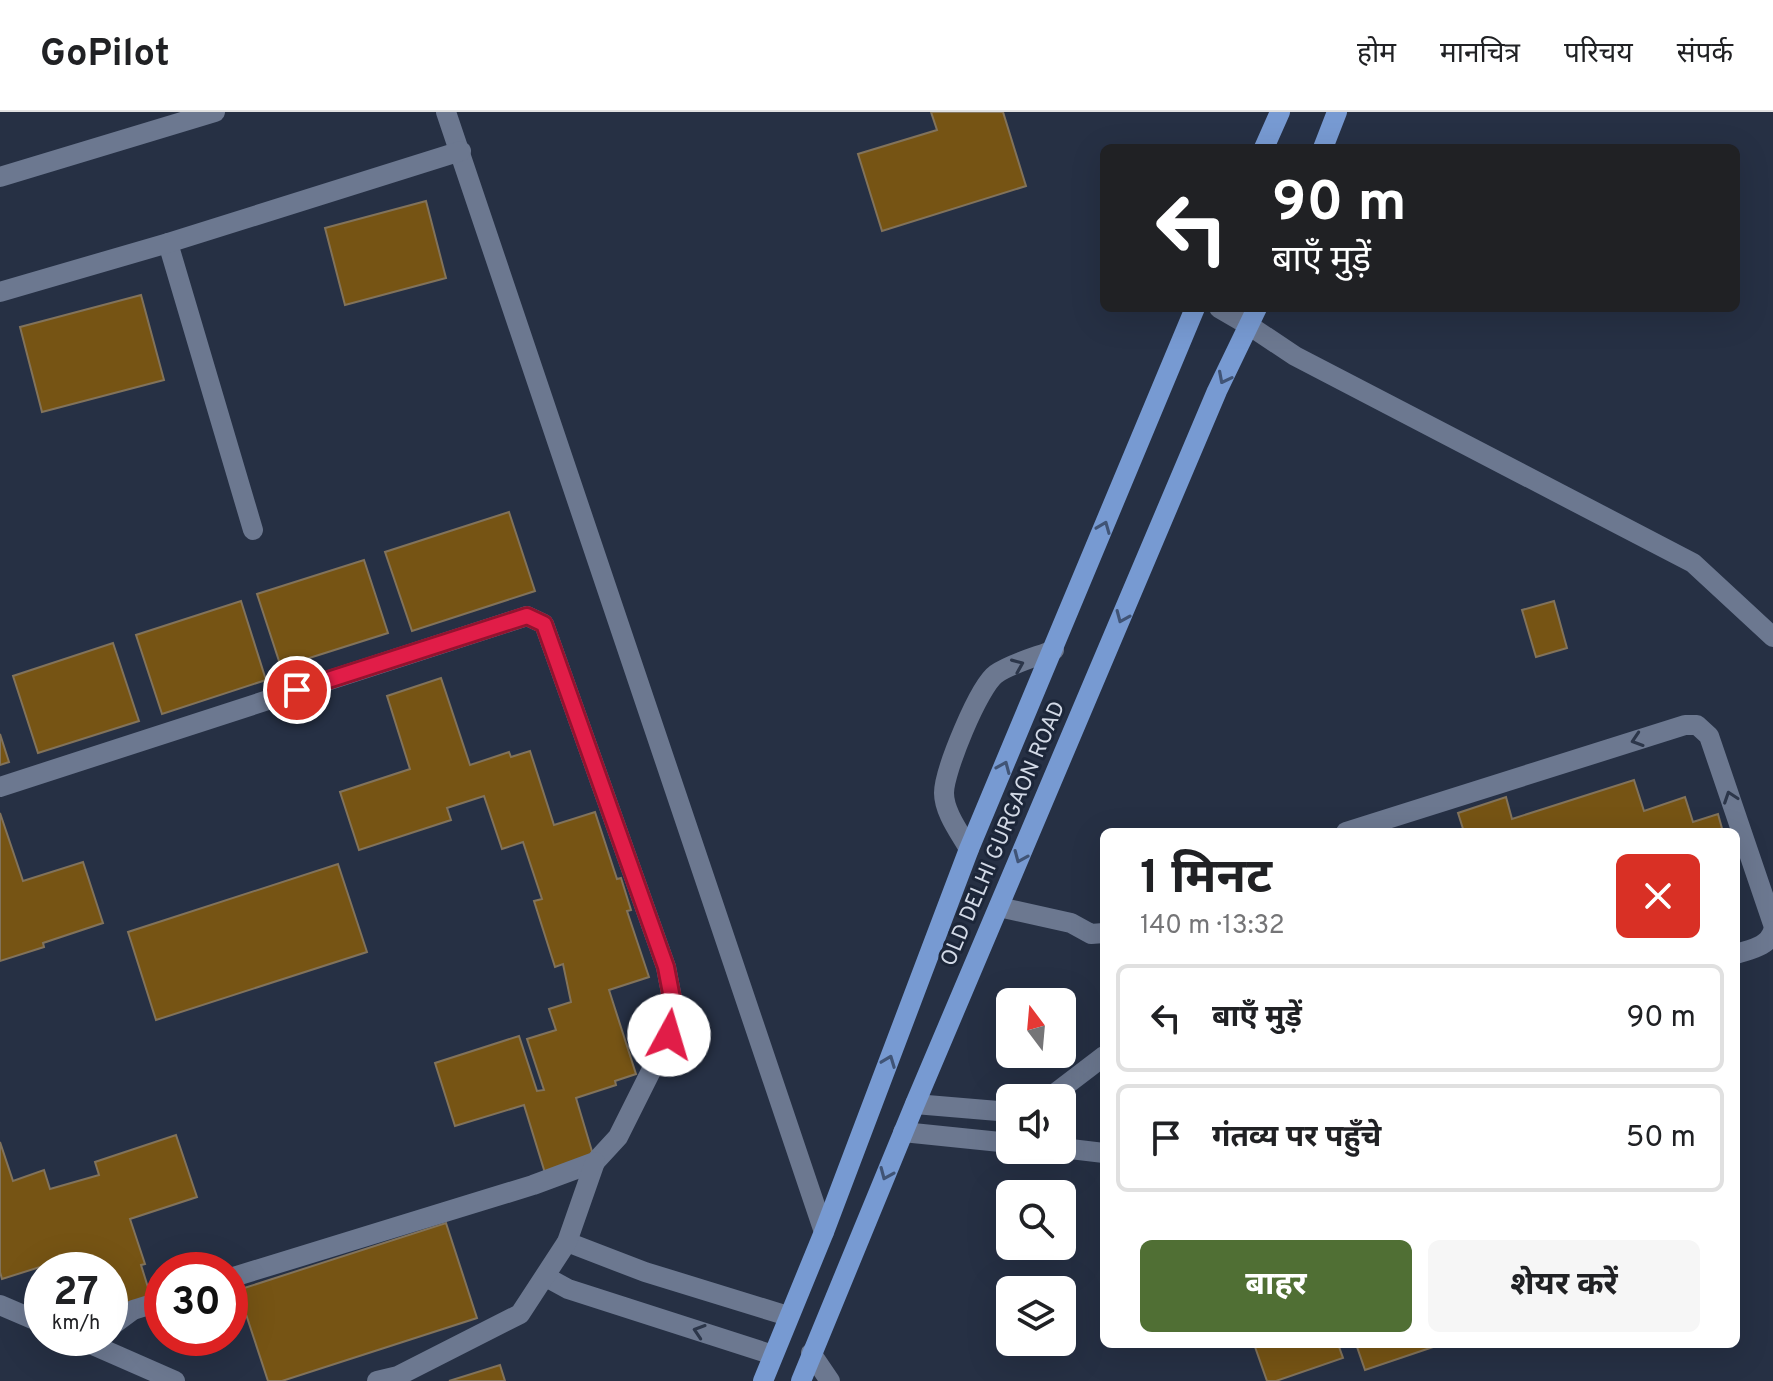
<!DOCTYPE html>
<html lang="hi">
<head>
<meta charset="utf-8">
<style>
	:root { --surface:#fff; --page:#f6f6f6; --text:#202124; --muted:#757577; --line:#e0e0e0; --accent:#506f34 }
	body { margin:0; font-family:Overpass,"Noto Sans Devanagari",sans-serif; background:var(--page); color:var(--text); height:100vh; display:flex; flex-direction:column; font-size:30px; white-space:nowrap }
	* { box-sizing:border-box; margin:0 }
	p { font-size:26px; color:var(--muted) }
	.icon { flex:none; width:44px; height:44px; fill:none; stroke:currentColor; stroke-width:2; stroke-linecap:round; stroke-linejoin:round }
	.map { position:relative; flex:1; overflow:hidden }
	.side { position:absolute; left:1100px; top:716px; width:640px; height:520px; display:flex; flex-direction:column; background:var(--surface); border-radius:12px; box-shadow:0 8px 32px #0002 }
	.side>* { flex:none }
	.hud { position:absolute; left:1100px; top:32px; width:640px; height:168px; border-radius:12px; box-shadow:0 8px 32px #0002; background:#202124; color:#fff; overflow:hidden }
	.needle { width:52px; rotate:344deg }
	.controls { position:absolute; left:996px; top:876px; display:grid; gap:16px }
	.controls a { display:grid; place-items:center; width:80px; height:80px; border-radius:12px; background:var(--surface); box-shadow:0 8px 32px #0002; font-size:40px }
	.speed { position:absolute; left:24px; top:1140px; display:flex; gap:16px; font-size:40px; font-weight:700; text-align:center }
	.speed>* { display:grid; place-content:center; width:104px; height:104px; border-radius:50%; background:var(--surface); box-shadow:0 8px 32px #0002; line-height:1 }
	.speed small { font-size:20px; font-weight:400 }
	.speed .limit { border:12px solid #d22; background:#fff; color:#111 }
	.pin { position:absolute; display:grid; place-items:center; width:68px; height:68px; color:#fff; margin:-34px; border:4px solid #fff; border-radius:50%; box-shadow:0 2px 8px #0007 }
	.me { position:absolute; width:88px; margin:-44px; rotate:6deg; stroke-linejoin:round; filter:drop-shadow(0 0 6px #0008) }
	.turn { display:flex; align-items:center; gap:28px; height:168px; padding:0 40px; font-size:36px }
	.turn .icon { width:104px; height:104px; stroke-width:2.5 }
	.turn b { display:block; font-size:56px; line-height:68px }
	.round { display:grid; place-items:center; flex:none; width:84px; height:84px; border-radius:12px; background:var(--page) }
	.overview { display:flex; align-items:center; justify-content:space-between; height:136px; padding:0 40px }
	h1 { font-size:48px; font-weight:700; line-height:60px }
	.button { display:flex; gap:16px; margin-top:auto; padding:16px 40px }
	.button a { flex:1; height:92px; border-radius:12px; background:var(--accent); color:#fff; font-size:32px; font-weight:700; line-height:92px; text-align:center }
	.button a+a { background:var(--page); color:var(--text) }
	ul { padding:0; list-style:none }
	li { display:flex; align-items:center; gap:24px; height:108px; margin:0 16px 12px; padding:0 24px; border:4px solid var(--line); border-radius:12px }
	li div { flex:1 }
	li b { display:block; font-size:30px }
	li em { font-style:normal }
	header { display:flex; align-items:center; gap:48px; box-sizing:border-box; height:112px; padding:0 40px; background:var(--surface); border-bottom:2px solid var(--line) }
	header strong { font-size:38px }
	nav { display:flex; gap:44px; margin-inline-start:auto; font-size:28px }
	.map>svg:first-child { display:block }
</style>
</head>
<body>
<header>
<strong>GoPilot</strong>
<nav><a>होम</a><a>मानचित्र</a><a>परिचय</a><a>संपर्क</a></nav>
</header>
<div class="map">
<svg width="1773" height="1269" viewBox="0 0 1773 1269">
	<rect width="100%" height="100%" fill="#263044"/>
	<g fill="#765414" stroke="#82735b" stroke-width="2">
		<path d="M 931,0 L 1003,0 L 1026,74 L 882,119 L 858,42 L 937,18 Z"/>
		<path d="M 426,89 L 446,166 L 345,193 L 325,116 Z"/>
		<path d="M 141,183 L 164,268 L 42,300 L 20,215 Z"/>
		<path d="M 509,400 L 535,479 L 412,519 L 385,440 Z"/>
		<path d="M 364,448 L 388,521 L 281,555 L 257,482 Z"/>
		<path d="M 241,489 L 266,568 L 162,602 L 136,523 Z"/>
		<path d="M 1554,489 L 1567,536 L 1536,545 L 1522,498 Z"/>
		<path d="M 113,531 L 139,609 L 38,641 L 13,564 Z"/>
		<path d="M 441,566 L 470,653 L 509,640 L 511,645 L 530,639 L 554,713 L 595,700 L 617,767 L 621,766 L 631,798 L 627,799 L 649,865 L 609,878 L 636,962 L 615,969 L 616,973 L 576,986 L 594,1046 L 545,1061 L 524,993 L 455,1014 L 435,951 L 519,924 L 537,979 L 544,978 L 527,927 L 556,918 L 549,897 L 571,890 L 563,852 L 555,855 L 534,789 L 542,787 L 523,730 L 502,737 L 484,684 L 447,696 L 451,708 L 359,738 L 340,680 L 410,657 L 387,584 Z"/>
		<path d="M 0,622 L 9,650 L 0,653 Z"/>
		<path d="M 1634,668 L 1644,699 L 1685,685 L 1693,710 L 1718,702 L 1723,720 L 1464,720 L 1458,701 L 1506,685 L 1512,707 Z"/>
		<path d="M 0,701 L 23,769 L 83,750 L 103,811 L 43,831 L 44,835 L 0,849 Z"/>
		<path d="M 338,752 L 367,840 L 156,908 L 128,820 Z"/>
		<path d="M 176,1023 L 197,1085 L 130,1107 L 145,1152 L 141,1153 L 151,1185 L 110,1199 L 110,1158 L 83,1158 L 78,1143 L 2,1167 L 0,1160 L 0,1030 L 13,1069 L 44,1058 L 50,1077 L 99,1063 L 95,1050 Z"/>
		<path d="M 446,1111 L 477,1206 L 282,1269 L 268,1269 L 238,1178 Z"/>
		<path d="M 1254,1232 L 1338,1232 L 1343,1246 L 1276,1269 L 1267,1269 Z"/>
		<path d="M 1356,1232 L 1442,1232 L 1365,1258 Z"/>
		<path d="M 500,1253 L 505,1269 L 449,1269 Z"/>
	</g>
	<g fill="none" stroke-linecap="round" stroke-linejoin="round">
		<g stroke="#6c7890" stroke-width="20">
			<path d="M 446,0 L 824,1120"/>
			<path d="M 0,65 L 215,0"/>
			<path d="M 168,131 L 253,418"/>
			<path d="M 0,180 L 168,131 L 461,39"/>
			<path d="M 1219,196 L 1250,214 L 1295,244 L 1693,451 L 1773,525"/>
			<path d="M 0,675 L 527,504 L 544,512 L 666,855 L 675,902 L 669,923 L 618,1025 L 595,1050 L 533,1073 L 230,1166"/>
			<path d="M 1346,720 L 1685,613 L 1697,613 L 1709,624 L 1773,812"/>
			<path d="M 969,737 C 960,721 944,700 944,681 C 944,659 979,574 996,562 C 1012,551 1036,545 1054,538"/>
			<path d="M 999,795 L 1071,811 L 1091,822 L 1104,821"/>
			<path d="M 1736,842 C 1751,837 1768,835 1773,819"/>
			<path d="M 1049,986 L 1104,944"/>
			<path d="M 915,992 L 1010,1000"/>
			<path d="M 903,1020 L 1010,1031"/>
			<path d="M 1062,1036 L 1104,1041"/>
			<path d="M 567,1130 L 645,1160 L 788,1204"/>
			<path d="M 546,1165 L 568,1177 L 773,1243"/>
			<path d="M 0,1193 L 42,1211"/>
			<path d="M 110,1215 L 133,1198 L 162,1189"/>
			<path d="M 77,1226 L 175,1269"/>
			<path d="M 811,1241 L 830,1269"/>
			<path d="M 377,1269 L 398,1264 L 520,1202 L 567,1130 L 595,1050"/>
		</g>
		<g stroke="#779ad2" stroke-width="20">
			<path d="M 1264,36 L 1280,0"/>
			<path d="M 1323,36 L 1337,0"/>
			<path d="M 763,1269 L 824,1120 L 969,737 L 1195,196"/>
			<path d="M 801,1269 L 915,992 L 1217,279 L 1257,196"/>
		</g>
	</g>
	<defs><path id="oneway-chevron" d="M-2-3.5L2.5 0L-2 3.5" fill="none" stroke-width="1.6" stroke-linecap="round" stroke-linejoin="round" transform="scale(2)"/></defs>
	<g stroke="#405476">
		<use href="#oneway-chevron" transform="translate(1224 266) rotate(117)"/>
		<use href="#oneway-chevron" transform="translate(1104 415) rotate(-68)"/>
		<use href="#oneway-chevron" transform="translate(1122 505) rotate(113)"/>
		<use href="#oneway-chevron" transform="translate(1004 655) rotate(-67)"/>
		<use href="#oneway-chevron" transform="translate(1020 745) rotate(113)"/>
		<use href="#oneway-chevron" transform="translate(889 949) rotate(-69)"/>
		<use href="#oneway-chevron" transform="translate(886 1062) rotate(113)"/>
	</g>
	<g stroke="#2c364a">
		<use href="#oneway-chevron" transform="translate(1018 553) rotate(-23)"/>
		<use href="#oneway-chevron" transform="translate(1637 628) rotate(162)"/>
		<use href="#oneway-chevron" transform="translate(1730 685) rotate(-109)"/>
		<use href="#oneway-chevron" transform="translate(699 1219) rotate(-162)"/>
	</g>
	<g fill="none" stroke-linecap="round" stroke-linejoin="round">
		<defs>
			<path id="route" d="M 297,578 L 527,504 L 544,512 L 666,855 L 675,902 L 669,923"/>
		</defs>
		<use href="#route" stroke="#92132f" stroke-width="20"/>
		<use href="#route" stroke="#e11d48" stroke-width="14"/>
	</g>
	<g text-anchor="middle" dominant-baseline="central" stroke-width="6" stroke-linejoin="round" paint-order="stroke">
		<g font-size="22" fill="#d2d9e6" stroke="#1c2639">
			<text transform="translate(1004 722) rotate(-67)">OLD DELHI GURGAON ROAD</text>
		</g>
	</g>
</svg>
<div class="controls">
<a><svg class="needle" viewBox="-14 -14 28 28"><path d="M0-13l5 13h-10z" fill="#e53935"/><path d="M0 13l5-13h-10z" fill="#757577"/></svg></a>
<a><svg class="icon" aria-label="sound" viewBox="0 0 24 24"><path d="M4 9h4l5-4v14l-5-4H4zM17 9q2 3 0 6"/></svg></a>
<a><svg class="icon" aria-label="search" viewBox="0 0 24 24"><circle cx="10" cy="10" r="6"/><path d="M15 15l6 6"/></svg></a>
<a><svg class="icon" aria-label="layers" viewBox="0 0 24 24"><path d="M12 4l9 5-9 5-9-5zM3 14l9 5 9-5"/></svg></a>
</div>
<div class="speed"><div>27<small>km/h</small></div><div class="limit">30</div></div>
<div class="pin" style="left:297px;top:578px;background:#d93025"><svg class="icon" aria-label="arrive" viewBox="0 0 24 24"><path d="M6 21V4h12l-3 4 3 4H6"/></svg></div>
<svg class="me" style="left:669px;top:923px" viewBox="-20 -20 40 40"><circle r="19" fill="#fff"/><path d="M0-13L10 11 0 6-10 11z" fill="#e11d48"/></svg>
<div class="hud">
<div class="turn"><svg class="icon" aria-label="left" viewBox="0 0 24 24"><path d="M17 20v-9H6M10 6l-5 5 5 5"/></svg><div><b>90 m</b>बाएँ मुड़ें</div></div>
</div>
<section class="side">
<div class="overview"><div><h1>1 मिनट</h1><p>140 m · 13:32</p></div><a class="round" style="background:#d93025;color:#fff"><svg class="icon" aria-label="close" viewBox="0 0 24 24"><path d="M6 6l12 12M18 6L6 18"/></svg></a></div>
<ul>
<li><svg class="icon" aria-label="left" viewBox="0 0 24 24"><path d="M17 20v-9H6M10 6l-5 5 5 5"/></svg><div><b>बाएँ मुड़ें</b></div><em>90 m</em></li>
<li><svg class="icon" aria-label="arrive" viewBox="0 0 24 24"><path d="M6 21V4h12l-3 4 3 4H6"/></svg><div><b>गंतव्य पर पहुँचे</b></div><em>50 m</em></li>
</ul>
<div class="button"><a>बाहर</a><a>शेयर करें</a></div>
</section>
</div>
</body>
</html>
